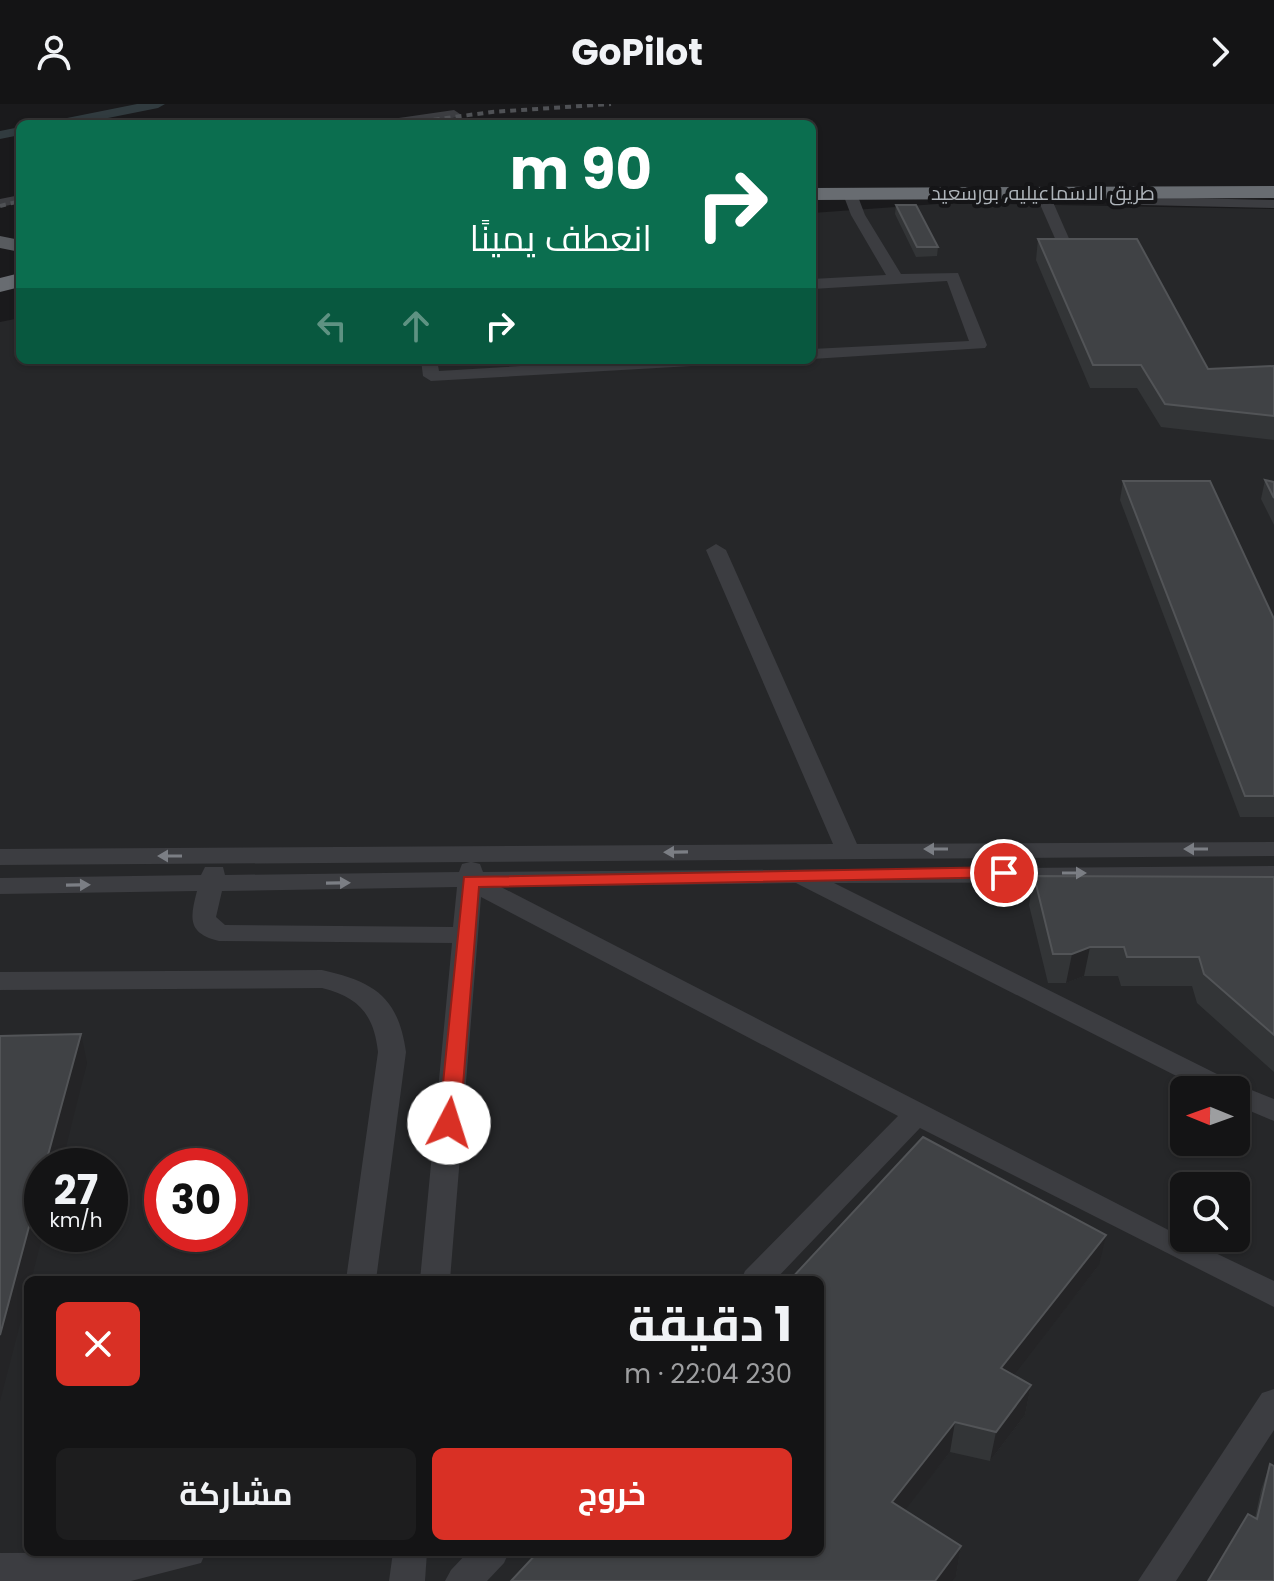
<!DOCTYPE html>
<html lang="ar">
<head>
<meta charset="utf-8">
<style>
	:root { --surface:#141415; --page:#1d1d1e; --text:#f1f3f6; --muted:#9d9ea0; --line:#333334; --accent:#d93025 }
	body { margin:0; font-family:Poppins,Cairo,sans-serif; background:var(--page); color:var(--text); direction:rtl; height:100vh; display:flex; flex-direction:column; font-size:30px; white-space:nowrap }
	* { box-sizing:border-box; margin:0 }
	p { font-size:26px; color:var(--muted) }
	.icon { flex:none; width:44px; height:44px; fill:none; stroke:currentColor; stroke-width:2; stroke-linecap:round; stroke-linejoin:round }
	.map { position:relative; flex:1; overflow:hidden; direction:ltr }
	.sheet { position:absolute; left:24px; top:1172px; width:800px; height:280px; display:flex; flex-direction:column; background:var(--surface); border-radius:12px; box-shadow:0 2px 6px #0004,0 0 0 2px var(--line); direction:rtl }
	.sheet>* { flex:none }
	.hud { position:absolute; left:16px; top:16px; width:800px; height:244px; border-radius:12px; box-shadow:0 2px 6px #0004,0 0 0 2px var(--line); direction:rtl; background:#0b6e4f; color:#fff; overflow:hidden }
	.needle { width:52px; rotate:271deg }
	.tools { position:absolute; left:1170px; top:972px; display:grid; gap:16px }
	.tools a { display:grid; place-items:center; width:80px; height:80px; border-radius:12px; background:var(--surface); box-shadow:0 2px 6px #0004,0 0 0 2px var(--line); font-size:40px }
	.speed { position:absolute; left:24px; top:1044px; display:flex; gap:16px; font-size:40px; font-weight:700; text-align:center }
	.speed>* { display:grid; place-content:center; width:104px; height:104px; border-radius:50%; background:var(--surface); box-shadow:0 2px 6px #0004,0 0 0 2px var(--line); line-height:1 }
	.speed small { font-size:20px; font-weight:400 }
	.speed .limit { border:12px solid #d22; background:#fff; color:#111 }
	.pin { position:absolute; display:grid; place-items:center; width:68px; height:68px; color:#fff; margin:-34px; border:4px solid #fff; border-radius:50%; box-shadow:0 2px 8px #0007 }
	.me { position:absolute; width:88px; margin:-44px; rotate:5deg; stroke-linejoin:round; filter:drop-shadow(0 0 6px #0008) }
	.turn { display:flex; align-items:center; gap:28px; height:168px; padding:0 32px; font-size:36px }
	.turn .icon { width:104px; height:104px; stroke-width:2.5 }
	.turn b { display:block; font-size:56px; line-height:68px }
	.lanes { display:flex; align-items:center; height:76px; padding:0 32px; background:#0003; justify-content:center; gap:40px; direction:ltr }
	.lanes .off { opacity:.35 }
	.round { display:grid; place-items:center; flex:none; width:84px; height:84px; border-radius:12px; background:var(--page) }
	.head { display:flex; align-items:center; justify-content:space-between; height:136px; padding:0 32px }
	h1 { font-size:48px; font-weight:700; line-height:60px }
	.cta { display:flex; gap:16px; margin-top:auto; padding:16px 32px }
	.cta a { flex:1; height:92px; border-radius:12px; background:var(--accent); color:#fff; font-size:32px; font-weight:700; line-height:92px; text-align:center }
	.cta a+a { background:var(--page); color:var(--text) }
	header { display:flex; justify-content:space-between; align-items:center; height:104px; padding:0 32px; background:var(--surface); font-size:36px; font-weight:700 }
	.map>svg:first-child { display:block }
</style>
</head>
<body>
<header><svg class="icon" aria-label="forward" viewBox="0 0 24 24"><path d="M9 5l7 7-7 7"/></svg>GoPilot<svg class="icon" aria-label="person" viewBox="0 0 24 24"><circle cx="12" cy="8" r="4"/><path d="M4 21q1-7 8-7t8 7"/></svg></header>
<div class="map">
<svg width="1274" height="1477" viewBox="0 0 1274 1477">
	<rect width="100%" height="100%" fill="#1a1a1c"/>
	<path fill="#262729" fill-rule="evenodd" d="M 951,99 L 1274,105 L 1274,1477 L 0,1477 L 0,218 L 20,214 L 20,256 L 812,256 L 812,109 ZM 1184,986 L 1236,986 L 1236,1038 L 1184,1038 ZM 42,1062 L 110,1062 L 110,1130 L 42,1130 ZM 162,1062 L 230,1062 L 230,1130 L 162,1130 ZM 1184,1082 L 1236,1082 L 1236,1134 L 1184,1134 ZM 28,1176 L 820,1176 L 820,1448 L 28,1448 Z"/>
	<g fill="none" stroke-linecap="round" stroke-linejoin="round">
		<g fill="#313b3f" fill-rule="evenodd">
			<path d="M 137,0 L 165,0 L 158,4 L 78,20 L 50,20 L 57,16 Z"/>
			<path d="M 20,23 L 20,31 L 0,35 L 0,27 Z"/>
		</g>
		<g fill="#3c3d41" fill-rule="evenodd">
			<path d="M 454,6 L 460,10 L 459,13 L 412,20 L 378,20 L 385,16 Z"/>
			<path d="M 1042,85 L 1049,89 L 1071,139 L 1069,142 L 1064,143 L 1057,139 L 1035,89 Z"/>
			<path d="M 1104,85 L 1143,93 L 1274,96 L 1274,104 L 1143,101 L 1099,92 L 1099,86 Z"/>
			<path d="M 850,86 L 857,90 L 865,111 L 901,170 L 958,169 L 987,241 L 985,244 L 812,255 L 812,245 L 969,237 L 947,177 L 812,185 L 812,175 L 886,171 L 851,111 L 843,90 Z"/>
			<path d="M 20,91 L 20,99 L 0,103 L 0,95 Z"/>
			<path d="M 421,256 L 437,256 L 439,267 L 622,256 L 717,256 L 709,261 L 431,277 L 423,272 Z"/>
			<path d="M 716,440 L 726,446 L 857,740 L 1274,738 L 1274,752 L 472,758 L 480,760 L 483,768 L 1274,762 L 1274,778 L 834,779 L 1239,981 L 1274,995 L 1274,1017 L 1236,1001 L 1236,986 L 1204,986 L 796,779 L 501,783 L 1184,1134 L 1274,1177 L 1274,1203 L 920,1024 L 775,1176 L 741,1176 L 745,1167 L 898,1012 L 481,793 L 450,1176 L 420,1176 L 452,839 L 219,837 C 187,829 190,814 197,787 L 0,790 L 0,774 L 201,771 L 205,763 L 223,763 L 225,771 L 459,768 L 462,760 L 470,758 L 0,761 L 0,745 L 833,740 L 706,446 ZM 457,783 L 453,823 L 225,821 L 216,813 L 222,787 Z"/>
			<path d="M 322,866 C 374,878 398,892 406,948 L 376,1176 L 346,1176 L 378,948 C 374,911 359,893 322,884 L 0,886 L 0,868 Z"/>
			<path d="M 1274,1285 L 1274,1326 L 1176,1477 L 1138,1477 L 1262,1289 Z"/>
			<path d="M 206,1448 L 201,1459 L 131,1477 L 0,1477 L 0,1449 Z"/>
			<path d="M 393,1448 L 427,1448 L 425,1477 L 389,1477 Z"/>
			<path d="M 468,1448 L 509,1448 L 504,1459 L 487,1477 L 445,1477 L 451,1466 Z"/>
		</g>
		<path fill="#585b5f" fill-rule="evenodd" d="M 0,132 L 20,136 L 20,148 L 0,144 Z"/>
		<g fill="#686c71" fill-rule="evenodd">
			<path d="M 1274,82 L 1274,94 L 812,96 L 812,84 Z"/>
			<path d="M 20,169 L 20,183 L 0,188 L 0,174 Z"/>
		</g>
		<g stroke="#4f5155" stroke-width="4" stroke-dasharray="6 5" stroke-linecap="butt">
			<path d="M 401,20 L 492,8 L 611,0"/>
			<path d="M 0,102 L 20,97"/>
		</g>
	</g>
	<g fill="#333537">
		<path d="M 896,101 L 938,143 L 937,152 L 916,153 L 895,110 Z"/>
		<path d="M 1038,135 L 1208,265 L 1274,262 L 1274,336 L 1161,323 L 1137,284 L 1090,284 L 1036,156 Z"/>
		<path d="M 1265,376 L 1274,378 L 1274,421 L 1261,395 Z"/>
		<path d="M 1123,377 L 1274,515 L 1274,713 L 1240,713 L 1120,396 Z"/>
		<path d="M 1034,772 L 1274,773 L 1274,968 L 1197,899 L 1192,882 L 1121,882 L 1118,872 L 1084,872 L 1066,879 L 1048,879 L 1029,801 Z"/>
		<path d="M 1099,1161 L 1013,1271 L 1031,1281 L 1025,1311 L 990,1357 L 950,1348 L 904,1406 L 961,1442 L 956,1472 L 511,1477 Z"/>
		<path d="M 1270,1360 L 1274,1477 L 1255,1414 L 1261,1386 Z"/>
	</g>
	<g fill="#242426">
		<path d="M 1090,843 L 1084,872 L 1066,879 L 1072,850 Z"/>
		<path d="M 81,930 L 87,959 L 61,1062 L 45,1062 Z"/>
		<path d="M 42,1074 L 42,1130 L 43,1130 L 31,1176 L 28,1176 L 28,1189 L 0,1297 L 0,1231 Z"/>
		<path d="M 1106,1131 L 1099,1161 L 996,1294 L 1001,1264 Z"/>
		<path d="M 1031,1281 L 1025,1311 L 990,1357 L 996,1328 Z"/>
		<path d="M 955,1318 L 950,1348 L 888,1428 L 892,1398 Z"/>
		<path d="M 961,1442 L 956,1472 L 952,1477 L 935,1477 Z"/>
	</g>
	<g fill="#404245" stroke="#525457" stroke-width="2">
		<path d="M 896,101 L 916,101 L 938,143 L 917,143 Z"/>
		<path d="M 1038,135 L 1137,135 L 1208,265 L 1274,262 L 1274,312 L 1165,300 L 1141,261 L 1093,261 Z"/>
		<path d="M 1265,376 L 1274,378 L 1274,394 Z"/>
		<path d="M 1123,377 L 1210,377 L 1274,515 L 1274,692 L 1245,692 Z"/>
		<path d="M 1034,772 L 1274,773 L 1274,931 L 1204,870 L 1199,853 L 1127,853 L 1124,843 L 1090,843 L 1072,850 L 1053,850 Z"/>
		<path d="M 81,930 L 45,1062 L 42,1062 L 42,1074 L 0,1231 L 0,932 Z"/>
		<path d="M 923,1033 L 1106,1131 L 1001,1264 L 1031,1281 L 996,1328 L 955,1318 L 892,1398 L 961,1442 L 935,1477 L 511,1477 L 538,1448 L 820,1448 L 820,1176 L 790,1176 Z"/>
		<path d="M 1270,1360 L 1274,1362 L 1274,1477 L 1208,1477 L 1248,1410 L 1257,1415 Z"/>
	</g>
	<defs><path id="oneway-solid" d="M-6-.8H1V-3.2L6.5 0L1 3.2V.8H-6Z" transform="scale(2)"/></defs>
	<g fill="#7b7e84">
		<use href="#oneway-solid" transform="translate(936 745) rotate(180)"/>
		<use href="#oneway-solid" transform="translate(1196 745) rotate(-180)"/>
		<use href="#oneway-solid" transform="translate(676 748) rotate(179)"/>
		<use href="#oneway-solid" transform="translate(170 752) rotate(180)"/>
		<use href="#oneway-solid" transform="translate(1074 769)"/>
		<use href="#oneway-solid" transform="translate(338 779) rotate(-1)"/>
		<use href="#oneway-solid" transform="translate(78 781) rotate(-1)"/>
	</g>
	<path fill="#d93025" stroke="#8d1f18" stroke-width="2" d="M 1004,763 L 1013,769 L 1011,773 L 479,783 L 460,1019 L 457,1025 L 442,1025 L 439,1019 L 464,773 Z"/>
	<g text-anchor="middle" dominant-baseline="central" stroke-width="8" stroke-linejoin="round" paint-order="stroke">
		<g font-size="20" fill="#aeb4ba" stroke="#151517">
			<text x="1043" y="89">طريق الاسماعيليه, بورسعيد</text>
		</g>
	</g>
</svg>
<div class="tools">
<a><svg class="needle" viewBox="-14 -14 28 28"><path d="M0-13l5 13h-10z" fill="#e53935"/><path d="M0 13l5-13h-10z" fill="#9d9ea0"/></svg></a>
<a><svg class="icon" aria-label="search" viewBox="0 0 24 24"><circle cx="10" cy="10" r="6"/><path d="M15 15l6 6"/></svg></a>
</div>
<div class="speed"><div>27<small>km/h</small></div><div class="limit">30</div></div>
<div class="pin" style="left:1004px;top:769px;background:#d93025"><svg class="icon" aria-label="arrive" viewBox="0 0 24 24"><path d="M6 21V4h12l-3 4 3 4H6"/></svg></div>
<svg class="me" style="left:449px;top:1019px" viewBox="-20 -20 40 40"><circle r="19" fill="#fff"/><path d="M0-13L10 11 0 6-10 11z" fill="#d93025"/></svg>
<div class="hud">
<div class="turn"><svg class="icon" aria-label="right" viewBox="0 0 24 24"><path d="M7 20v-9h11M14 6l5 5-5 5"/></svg><div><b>90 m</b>انعطف يمينًا</div></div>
<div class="lanes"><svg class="icon off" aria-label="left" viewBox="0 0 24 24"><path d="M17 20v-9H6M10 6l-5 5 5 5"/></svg><svg class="icon off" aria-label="ahead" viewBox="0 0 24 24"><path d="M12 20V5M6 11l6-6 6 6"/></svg><svg class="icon" aria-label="right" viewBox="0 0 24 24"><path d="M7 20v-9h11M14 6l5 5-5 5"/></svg></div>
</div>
<section class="sheet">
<div class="head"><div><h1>1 دقيقة</h1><p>230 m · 22:04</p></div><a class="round" style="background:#d93025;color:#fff"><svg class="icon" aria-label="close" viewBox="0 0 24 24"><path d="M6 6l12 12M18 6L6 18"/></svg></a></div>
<div class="cta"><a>خروج</a><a>مشاركة</a></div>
</section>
</div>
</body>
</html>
